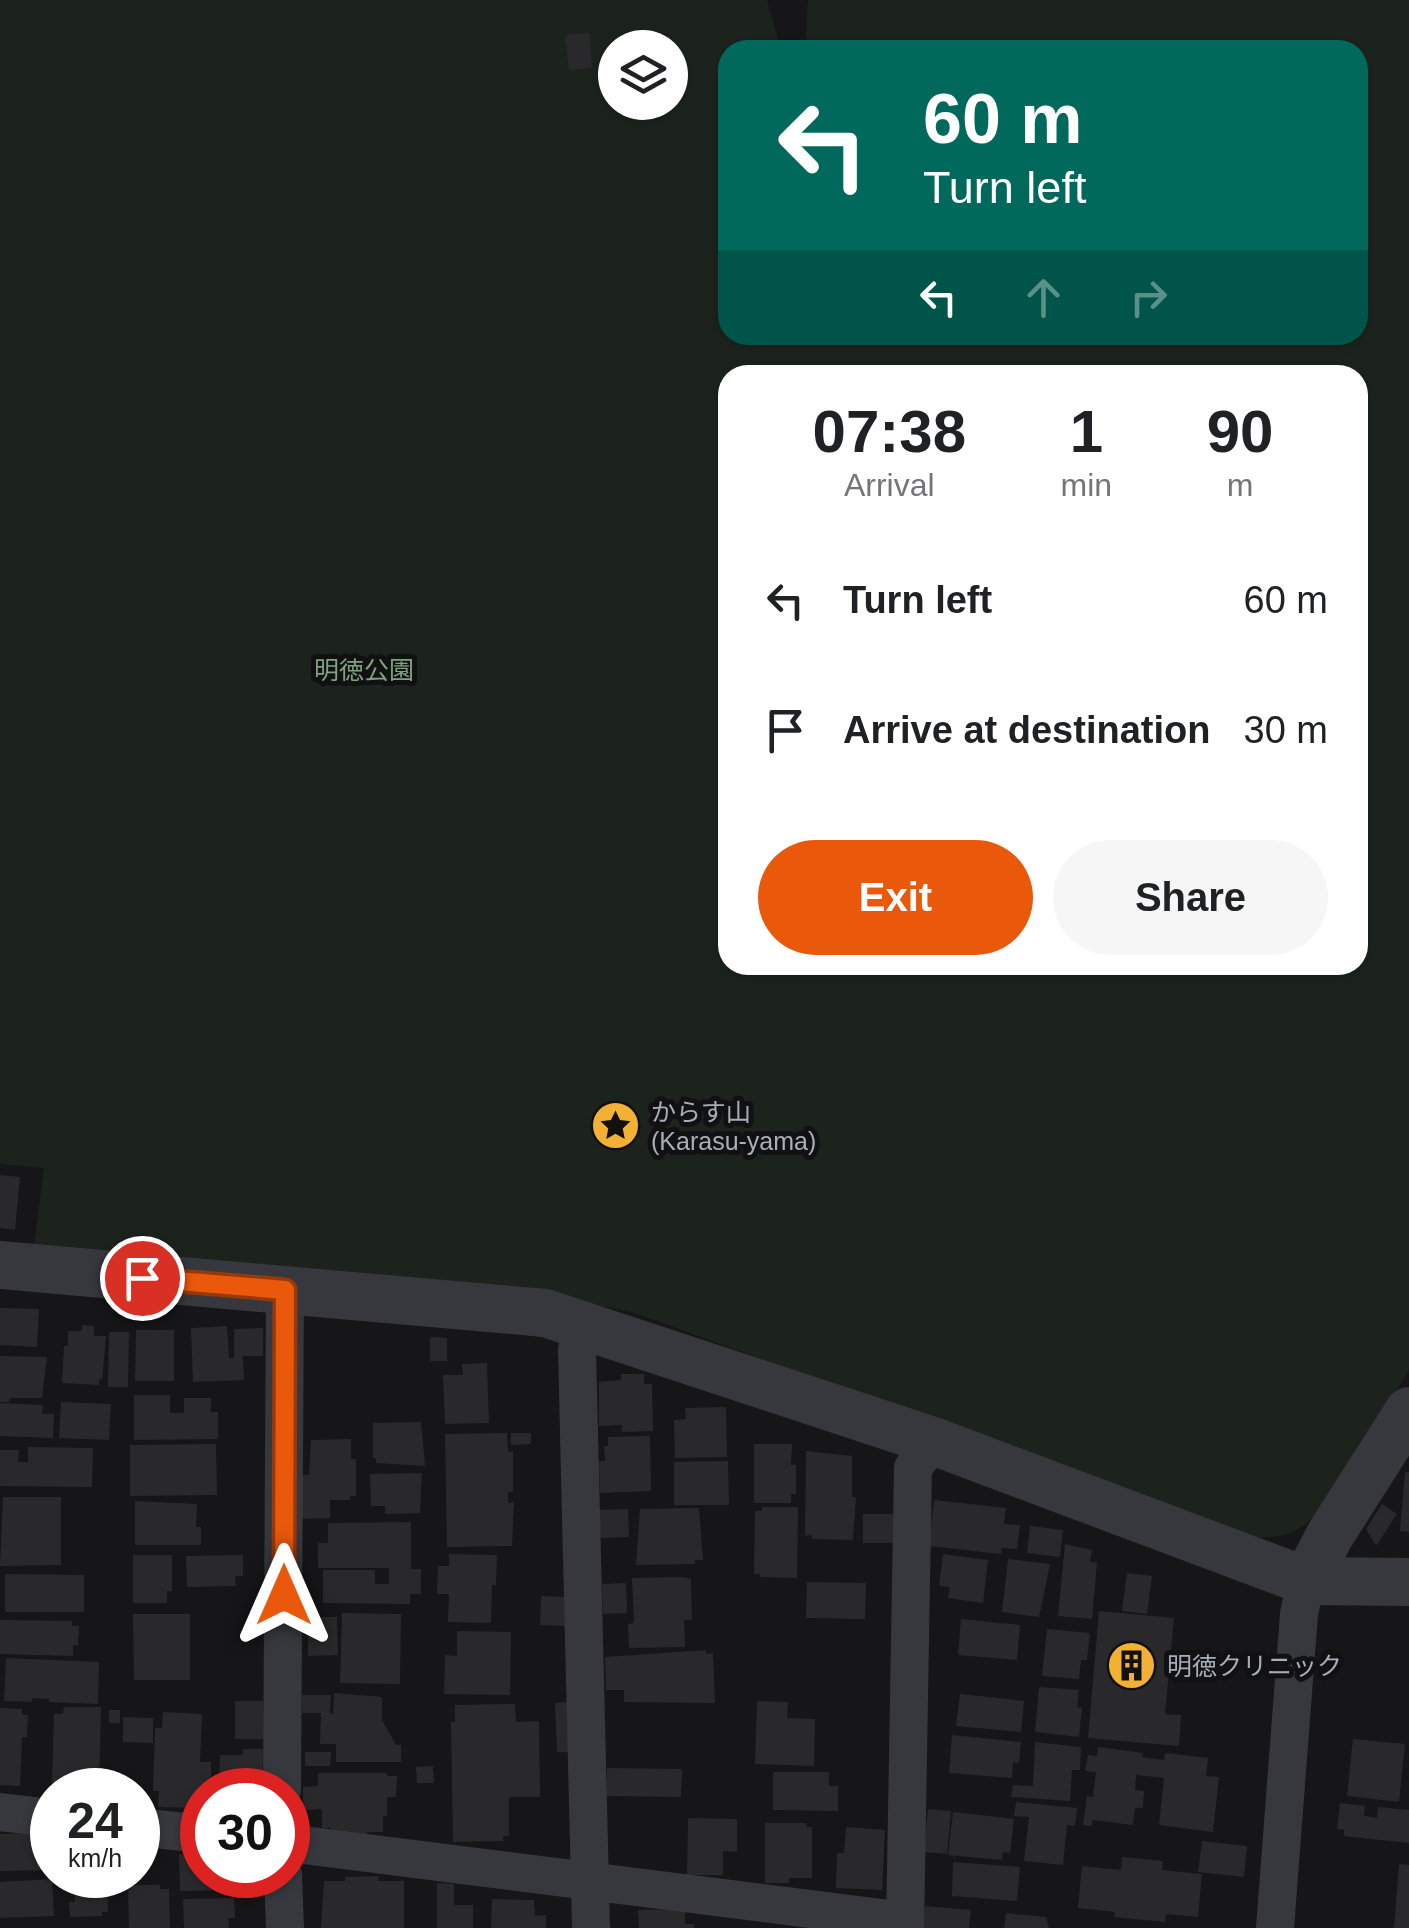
<!DOCTYPE html>
<html lang="en">
<head>
<meta charset="utf-8">
<style>
	:root { --surface:#fff; --page:#f6f6f6; --text:#202124; --muted:#757577; --accent:#ea580c }
	body { margin:0; font-family:Arial,"Noto Sans JP",sans-serif; background:var(--page); color:var(--text); height:100vh; display:flex; flex-direction:column; font-size:38px; white-space:nowrap }
	* { box-sizing:border-box; margin:0 }
	p { font-size:32px; color:var(--muted) }
	.icon { flex:none; width:55px; height:55px; fill:none; stroke:currentColor; stroke-width:2; stroke-linecap:round; stroke-linejoin:round }
	.map { position:relative; flex:1; overflow:hidden }
	.drawer { position:absolute; left:718px; top:365px; width:650px; height:610px; display:flex; flex-direction:column; background:var(--surface); border-radius:30px; box-shadow:0 2px 8px #0004 }
	.drawer>* { flex:none }
	.guide { position:absolute; left:718px; top:40px; width:650px; height:305px; border-radius:30px; box-shadow:0 2px 8px #0004; background:#00695c; color:#fff; overflow:hidden }
	.buttons { position:absolute; left:598px; top:30px; display:grid; gap:20px }
	.buttons a { display:grid; place-items:center; width:90px; height:90px; border-radius:50%; background:var(--surface); box-shadow:0 2px 8px #0004; font-size:50px }
	.speed { position:absolute; left:30px; top:1768px; display:flex; gap:20px; font-size:50px; font-weight:700; text-align:center }
	.speed>* { display:grid; place-content:center; width:130px; height:130px; border-radius:50%; background:var(--surface); box-shadow:0 2px 8px #0004; line-height:1 }
	.speed small { font-size:25px; font-weight:400 }
	.speed .limit { border:15px solid #d22; background:#fff; color:#111 }
	.pin { position:absolute; display:grid; place-items:center; width:85px; height:85px; color:#fff; margin:-42px; border:5px solid #fff; border-radius:50%; box-shadow:0 2px 10px #0007 }
	.me { position:absolute; width:110px; margin:-55px; rotate:0deg; stroke-linejoin:round; filter:drop-shadow(0 0 8px #0008) }
	.turn { display:flex; align-items:center; gap:35px; height:210px; padding:0 40px; font-size:45px }
	.turn .icon { width:130px; height:130px; stroke-width:2.5 }
	.turn b { display:block; font-size:70px; line-height:85px }
	.lanes { display:flex; align-items:center; height:95px; padding:0 40px; background:#0003; justify-content:center; gap:50px; direction:ltr }
	.lanes .off { opacity:.35 }
	.eta { display:flex; justify-content:space-evenly; align-items:center; height:170px; text-align:center }
	.eta b { font-size:60px; font-weight:800; line-height:70px }
	.action { display:flex; gap:20px; margin-top:auto; padding:20px 40px }
	.action a { flex:1; height:115px; border-radius:60px; background:var(--accent); color:#fff; font-size:40px; font-weight:800; line-height:115px; text-align:center }
	.action a+a { background:var(--page); color:var(--text) }
	ul { padding:0; list-style:none }
	li { display:flex; align-items:center; gap:30px; height:130px; padding:0 40px }
	li div { flex:1 }
	li b { display:block; font-size:38px }
	li em { font-style:normal }
	.map>svg:first-child { display:block }
</style>
</head>
<body>
<div class="map">
<svg width="1409" height="1928" viewBox="0 0 1409 1928">
	<rect width="100%" height="100%" fill="#161618"/>
	<path fill="#1c231d" fill-rule="evenodd" d="M 0,0 L 767,0 L 781,50 L 728,50 L 728,335 L 1358,335 L 1358,50 L 810,50 L 806,37 L 808,0 L 1409,0 L 1409,1370 L 1321,1510 C 1296,1534 1288,1538 1253,1537 L 632,1312 L 524,1292 L 34,1247 L 44,1168 L 0,1164 ZM 615,48 L 670,48 L 670,102 L 615,102 ZM 728,375 L 1358,375 L 1358,965 L 728,965 Z"/>
	<g fill="#29292c">
		<path d="M 589,33 L 592,68 L 569,70 L 565,35 Z"/>
		<path d="M 0,1175 L 20,1177 L 15,1230 L 0,1228 Z"/>
		<path d="M 0,1308 L 39,1309 L 37,1347 L 0,1345 Z"/>
		<path d="M 82,1325 L 94,1326 L 94,1336 L 106,1336 L 102,1380 L 99,1379 L 99,1385 L 62,1383 L 64,1346 L 68,1346 L 68,1331 L 82,1331 Z"/>
		<path d="M 227,1326 L 229,1358 L 234,1358 L 234,1329 L 263,1328 L 263,1356 L 243,1356 L 244,1380 L 193,1382 L 191,1328 Z"/>
		<path d="M 136,1330 L 174,1330 L 174,1381 L 135,1381 Z"/>
		<path d="M 109,1332 L 129,1332 L 128,1387 L 108,1387 Z"/>
		<path d="M 430,1337 L 447,1338 L 447,1361 L 430,1361 Z"/>
		<path d="M 0,1356 L 47,1357 L 42,1398 L 10,1398 L 9,1402 L 0,1402 Z"/>
		<path d="M 487,1363 L 489,1423 L 445,1424 L 443,1375 L 463,1375 L 462,1364 Z"/>
		<path d="M 621,1374 L 644,1374 L 644,1384 L 652,1384 L 653,1431 L 622,1432 L 622,1425 L 599,1426 L 599,1382 L 621,1380 Z"/>
		<path d="M 134,1395 L 170,1395 L 170,1413 L 184,1413 L 184,1398 L 211,1398 L 211,1412 L 218,1412 L 218,1439 L 134,1440 Z"/>
		<path d="M 61,1402 L 111,1404 L 109,1440 L 59,1438 Z"/>
		<path d="M 0,1403 L 43,1405 L 42,1414 L 54,1414 L 53,1438 L 0,1436 Z"/>
		<path d="M 726,1407 L 727,1457 L 675,1458 L 674,1420 L 686,1419 L 685,1408 Z"/>
		<path d="M 421,1422 L 425,1466 L 376,1463 L 376,1458 L 373,1458 L 373,1423 Z"/>
		<path d="M 507,1433 L 508,1452 L 513,1451 L 513,1492 L 508,1492 L 508,1503 L 514,1502 L 512,1546 L 447,1547 L 445,1434 Z"/>
		<path d="M 511,1433 L 531,1433 L 531,1444 L 511,1445 Z"/>
		<path d="M 650,1436 L 651,1491 L 600,1493 L 599,1461 L 605,1461 L 604,1446 L 608,1446 L 608,1437 Z"/>
		<path d="M 351,1439 L 351,1459 L 356,1459 L 356,1496 L 350,1496 L 350,1500 L 330,1500 L 330,1518 L 297,1519 L 297,1475 L 309,1475 L 311,1440 Z"/>
		<path d="M 216,1444 L 217,1495 L 130,1496 L 130,1445 Z"/>
		<path d="M 754,1444 L 792,1444 L 791,1465 L 796,1465 L 796,1494 L 791,1494 L 791,1503 L 754,1503 Z"/>
		<path d="M 28,1447 L 93,1448 L 92,1487 L 0,1486 L 0,1450 L 19,1450 L 18,1462 L 28,1462 Z"/>
		<path d="M 806,1451 L 852,1456 L 852,1497 L 856,1497 L 853,1540 L 812,1539 L 812,1535 L 805,1536 Z"/>
		<path d="M 728,1461 L 729,1505 L 674,1505 L 674,1462 Z"/>
		<path d="M 1405,1472 L 1409,1472 L 1409,1532 L 1400,1531 Z"/>
		<path d="M 422,1473 L 420,1513 L 385,1514 L 385,1506 L 371,1506 L 370,1474 Z"/>
		<path d="M 3,1497 L 61,1497 L 61,1565 L 0,1566 Z"/>
		<path d="M 934,1500 L 1006,1508 L 1004,1524 L 1020,1525 L 1017,1549 L 1002,1548 L 1001,1554 L 929,1546 Z"/>
		<path d="M 135,1501 L 197,1504 L 196,1527 L 201,1527 L 201,1545 L 135,1545 Z"/>
		<path d="M 1382,1504 L 1397,1514 L 1376,1546 L 1366,1529 Z"/>
		<path d="M 762,1507 L 798,1507 L 797,1578 L 760,1577 L 760,1574 L 754,1574 L 755,1511 L 762,1511 Z"/>
		<path d="M 699,1508 L 703,1560 L 695,1560 L 695,1564 L 636,1565 L 640,1509 Z"/>
		<path d="M 628,1509 L 629,1537 L 599,1538 L 598,1510 Z"/>
		<path d="M 863,1514 L 895,1514 L 894,1543 L 863,1543 Z"/>
		<path d="M 411,1522 L 411,1569 L 421,1569 L 421,1594 L 410,1594 L 410,1604 L 323,1603 L 323,1570 L 375,1570 L 375,1584 L 389,1584 L 389,1568 L 318,1568 L 318,1543 L 328,1543 L 328,1523 Z"/>
		<path d="M 1030,1526 L 1063,1530 L 1060,1557 L 1027,1553 Z"/>
		<path d="M 1065,1544 L 1092,1550 L 1090,1562 L 1097,1562 L 1092,1619 L 1058,1616 Z"/>
		<path d="M 449,1554 L 497,1555 L 496,1585 L 492,1585 L 491,1623 L 448,1622 L 449,1594 L 437,1594 L 438,1566 L 449,1566 Z"/>
		<path d="M 943,1554 L 988,1560 L 983,1603 L 948,1598 L 950,1587 L 939,1586 Z"/>
		<path d="M 133,1555 L 172,1555 L 172,1591 L 167,1591 L 167,1603 L 133,1603 Z"/>
		<path d="M 243,1555 L 243,1576 L 235,1576 L 236,1586 L 187,1587 L 186,1556 Z"/>
		<path d="M 1008,1559 L 1050,1564 L 1039,1617 L 1002,1612 Z"/>
		<path d="M 1127,1573 L 1152,1576 L 1147,1614 L 1122,1611 Z"/>
		<path d="M 5,1574 L 84,1575 L 84,1612 L 5,1612 Z"/>
		<path d="M 683,1577 L 691,1579 L 692,1620 L 684,1620 L 685,1647 L 629,1648 L 628,1624 L 634,1623 L 632,1578 Z"/>
		<path d="M 807,1582 L 866,1583 L 865,1619 L 806,1618 Z"/>
		<path d="M 626,1583 L 627,1613 L 603,1614 L 602,1584 Z"/>
		<path d="M 541,1596 L 567,1597 L 567,1626 L 540,1625 Z"/>
		<path d="M 1099,1611 L 1174,1618 L 1165,1714 L 1181,1715 L 1179,1746 L 1088,1738 Z"/>
		<path d="M 342,1613 L 401,1614 L 400,1684 L 340,1683 Z"/>
		<path d="M 133,1614 L 190,1614 L 190,1680 L 134,1680 Z"/>
		<path d="M 308,1617 L 337,1617 L 338,1655 L 308,1656 Z"/>
		<path d="M 961,1619 L 1020,1625 L 1017,1660 L 958,1655 Z"/>
		<path d="M 0,1620 L 72,1621 L 72,1626 L 79,1626 L 78,1645 L 73,1645 L 73,1656 L 0,1654 Z"/>
		<path d="M 1047,1629 L 1090,1633 L 1087,1660 L 1081,1660 L 1079,1679 L 1042,1676 Z"/>
		<path d="M 457,1631 L 511,1632 L 510,1695 L 444,1694 L 445,1655 L 457,1656 Z"/>
		<path d="M 706,1650 L 706,1654 L 713,1653 L 715,1703 L 624,1702 L 624,1690 L 606,1690 L 605,1657 Z"/>
		<path d="M 6,1658 L 99,1662 L 98,1704 L 49,1702 L 49,1699 L 32,1698 L 32,1702 L 4,1701 Z"/>
		<path d="M 1039,1687 L 1079,1690 L 1077,1707 L 1082,1708 L 1079,1737 L 1035,1732 Z"/>
		<path d="M 334,1693 L 382,1697 L 382,1720 L 396,1745 L 401,1745 L 401,1762 L 336,1762 L 336,1744 L 320,1744 L 321,1713 L 302,1713 L 302,1695 L 331,1695 L 330,1714 L 333,1714 Z"/>
		<path d="M 960,1694 L 1024,1701 L 1021,1732 L 956,1726 Z"/>
		<path d="M 235,1701 L 263,1701 L 264,1739 L 235,1739 Z"/>
		<path d="M 757,1701 L 788,1702 L 787,1718 L 815,1719 L 814,1766 L 755,1764 Z"/>
		<path d="M 569,1702 L 571,1752 L 557,1752 L 555,1703 Z"/>
		<path d="M 515,1704 L 516,1722 L 539,1721 L 540,1797 L 509,1797 L 509,1836 L 503,1836 L 503,1841 L 453,1842 L 451,1722 L 455,1722 L 455,1705 Z"/>
		<path d="M 64,1707 L 101,1707 L 99,1785 L 52,1784 L 54,1714 L 63,1714 Z"/>
		<path d="M 0,1708 L 22,1709 L 22,1715 L 28,1715 L 27,1737 L 22,1737 L 20,1786 L 0,1785 Z"/>
		<rect x="109" y="1710" width="11" height="13"/>
		<path d="M 163,1712 L 202,1714 L 200,1762 L 211,1762 L 211,1790 L 202,1790 L 202,1808 L 158,1807 L 159,1791 L 153,1791 L 155,1728 L 162,1728 Z"/>
		<path d="M 123,1717 L 153,1718 L 153,1743 L 123,1742 Z"/>
		<path d="M 952,1735 L 1021,1742 L 1019,1763 L 1013,1762 L 1012,1778 L 949,1773 Z"/>
		<path d="M 1353,1739 L 1405,1744 L 1399,1802 L 1347,1796 Z"/>
		<path d="M 1035,1742 L 1081,1747 L 1080,1770 L 1072,1770 L 1070,1801 L 1011,1797 L 1013,1785 L 1033,1786 Z"/>
		<path d="M 1098,1747 L 1143,1753 L 1142,1757 L 1164,1760 L 1165,1753 L 1208,1758 L 1206,1776 L 1219,1777 L 1213,1832 L 1159,1825 L 1164,1778 L 1136,1775 L 1135,1790 L 1144,1791 L 1143,1808 L 1135,1808 L 1133,1825 L 1093,1820 L 1091,1826 L 1083,1825 L 1087,1796 L 1093,1797 L 1096,1772 L 1085,1771 L 1088,1755 L 1097,1756 Z"/>
		<path d="M 243,1749 L 263,1749 L 262,1790 L 219,1790 L 220,1755 L 243,1755 Z"/>
		<path d="M 305,1752 L 331,1752 L 330,1766 L 305,1766 Z"/>
		<path d="M 433,1766 L 434,1783 L 417,1783 L 416,1767 Z"/>
		<path d="M 607,1768 L 682,1769 L 681,1797 L 607,1796 Z"/>
		<path d="M 773,1772 L 829,1772 L 829,1786 L 838,1786 L 838,1811 L 773,1810 Z"/>
		<path d="M 318,1773 L 387,1773 L 387,1776 L 397,1776 L 396,1797 L 387,1797 L 387,1816 L 383,1816 L 383,1832 L 367,1832 L 368,1836 L 331,1833 L 331,1828 L 322,1828 L 322,1809 L 303,1810 L 303,1787 L 318,1786 Z"/>
		<path d="M 102,1777 L 120,1778 L 120,1790 L 101,1790 Z"/>
		<path d="M 1016,1802 L 1077,1808 L 1075,1826 L 1067,1825 L 1063,1865 L 1024,1861 L 1029,1817 L 1014,1816 Z"/>
		<path d="M 1340,1803 L 1365,1806 L 1364,1816 L 1377,1818 L 1378,1807 L 1409,1810 L 1409,1843 L 1344,1836 L 1344,1830 L 1337,1829 Z"/>
		<path d="M 928,1809 L 951,1811 L 947,1854 L 924,1852 Z"/>
		<path d="M 953,1812 L 1014,1819 L 1010,1853 L 1003,1852 L 1002,1860 L 948,1855 Z"/>
		<path d="M 688,1818 L 737,1819 L 737,1852 L 723,1851 L 723,1875 L 687,1875 Z"/>
		<path d="M 765,1823 L 806,1823 L 807,1827 L 812,1827 L 812,1878 L 789,1878 L 789,1883 L 765,1883 Z"/>
		<path d="M 846,1827 L 885,1830 L 882,1890 L 836,1888 L 837,1853 L 844,1853 Z"/>
		<path d="M 46,1833 L 47,1870 L 0,1871 L 0,1834 Z"/>
		<path d="M 1202,1841 L 1247,1846 L 1244,1877 L 1198,1872 Z"/>
		<path d="M 179,1854 L 189,1854 L 190,1862 L 202,1861 L 202,1875 L 234,1875 L 235,1890 L 180,1891 Z"/>
		<path d="M 1122,1857 L 1163,1861 L 1162,1870 L 1202,1874 L 1198,1917 L 1166,1914 L 1165,1922 L 1114,1917 L 1115,1912 L 1078,1908 L 1082,1866 L 1121,1870 Z"/>
		<path d="M 953,1862 L 1020,1867 L 1017,1901 L 952,1896 Z"/>
		<path d="M 1399,1864 L 1409,1865 L 1409,1928 L 1394,1928 Z"/>
		<path d="M 74,1875 L 115,1875 L 115,1885 L 107,1885 L 108,1912 L 102,1912 L 102,1916 L 70,1917 L 69,1902 L 75,1902 Z"/>
		<path d="M 379,1876 L 378,1881 L 404,1881 L 404,1928 L 321,1928 L 324,1881 L 345,1881 L 345,1877 Z"/>
		<path d="M 52,1879 L 54,1916 L 0,1918 L 0,1882 Z"/>
		<path d="M 437,1883 L 454,1884 L 454,1905 L 473,1905 L 473,1928 L 437,1928 Z"/>
		<path d="M 128,1885 L 160,1885 L 160,1889 L 169,1889 L 170,1928 L 129,1928 Z"/>
		<path d="M 234,1898 L 235,1918 L 228,1918 L 229,1928 L 184,1928 L 183,1899 Z"/>
		<path d="M 492,1899 L 534,1900 L 535,1916 L 546,1915 L 546,1928 L 491,1928 Z"/>
		<path d="M 925,1906 L 971,1910 L 969,1928 L 922,1928 Z"/>
		<path d="M 685,1909 L 685,1924 L 694,1924 L 694,1928 L 639,1928 L 638,1910 Z"/>
		<path d="M 1006,1913 L 1046,1917 L 1049,1928 L 1004,1928 Z"/>
	</g>
	<g fill="none" stroke-linecap="round" stroke-linejoin="round">
		<g stroke="#37383d" stroke-width="38">
			<path d="M 582,1324 L 577,1350 L 591,1928"/>
			<path d="M 282,1790 L 285,1290"/>
			<path d="M 0,1812 L 52,1818"/>
			<path d="M 138,1827 L 202,1834"/>
			<path d="M 288,1843 L 905,1921"/>
			<path d="M 283,1875 L 285,1928"/>
			<path d="M 905,1928 L 913,1468 L 933,1441"/>
			<path d="M 1275,1928 L 1299,1614 L 1306,1581"/>
		</g>
		<g stroke="#37383d" stroke-width="48">
			<path d="M 0,1265 L 545,1313 L 933,1441 L 1306,1581 L 1409,1582"/>
			<path d="M 1306,1581 L 1330,1535 L 1409,1411"/>
		</g>
	</g>
	<g fill="none" stroke-linecap="round" stroke-linejoin="round">
		<defs>
			<path id="route" d="M 142,1278 L 285,1290 L 284,1595"/>
		</defs>
		<use href="#route" stroke="#983908" stroke-width="25"/>
		<use href="#route" stroke="#ea580c" stroke-width="18"/>
	</g>
	<defs>
		<symbol id="sight-disc" viewBox="-11 -11 22 22"><circle r="9.5" fill="#f2b134" stroke="#111113"/><path d="M0-6L1.8-2.2L6-1.7L2.9 1.2L3.7 5.4L0 3.3L-3.7 5.4L-2.9 1.2L-6-1.7L-1.8-2.2Z" fill="#111"/></symbol>
		<symbol id="building-disc" viewBox="-11 -11 22 22"><circle r="9.5" fill="#f2b134" stroke="#111113"/><path d="M-4-6H4V6H1V3H-1V6H-4ZM-2.5-4.3h1.7v1.8h-1.7ZM.8-4.3h1.7v1.8H.8ZM-2.5-1h1.7V.8h-1.7ZM.8-1h1.7V.8H.8Z" fill="#111"/></symbol>
	</defs>
	<g fill-rule="evenodd">
		<use href="#sight-disc" x="588" y="1098" width="55" height="55"/>
		<use href="#building-disc" x="1104" y="1638" width="55" height="55"/>
	</g>
	<g text-anchor="middle" dominant-baseline="central" stroke-width="10" stroke-linejoin="round" paint-order="stroke">
		<g font-size="25" fill="#7fa381" stroke="#111113">
			<text x="364" y="670">明徳公園</text>
		</g>
		<g font-size="25" fill="#a8adb8" stroke="#111113" text-anchor="start">
			<text x="651" y="1112">からす山<tspan x="651" dy="29">(Karasu-yama)</tspan></text>
			<text x="1167" y="1666">明徳クリニック</text>
		</g>
	</g>
</svg>
<div class="buttons">
<a><svg class="icon" aria-label="layers" viewBox="0 0 24 24"><path d="M12 4l9 5-9 5-9-5zM3 14l9 5 9-5"/></svg></a>
</div>
<div class="speed"><div>24<small>km/h</small></div><div class="limit">30</div></div>
<div class="pin" style="left:142px;top:1278px;background:#d93025"><svg class="icon" aria-label="arrive" viewBox="0 0 24 24"><path d="M6 21V4h12l-3 4 3 4H6"/></svg></div>
<svg class="me" style="left:284px;top:1595px" viewBox="-20 -20 40 40"><path d="M0-17L14 15 0 8-14 15z" fill="#ea580c" stroke="#fff" stroke-width="4"/></svg>
<div class="guide">
<div class="turn"><svg class="icon" aria-label="left" viewBox="0 0 24 24"><path d="M17 20v-9H6M10 6l-5 5 5 5"/></svg><div><b>60 m</b>Turn left</div></div>
<div class="lanes"><svg class="icon" aria-label="left" viewBox="0 0 24 24"><path d="M17 20v-9H6M10 6l-5 5 5 5"/></svg><svg class="icon off" aria-label="ahead" viewBox="0 0 24 24"><path d="M12 20V5M6 11l6-6 6 6"/></svg><svg class="icon off" aria-label="right" viewBox="0 0 24 24"><path d="M7 20v-9h11M14 6l5 5-5 5"/></svg></div>
</div>
<section class="drawer">
<div class="eta">
<div><b>07:38</b><p>Arrival</p></div>
<div><b>1</b><p>min</p></div>
<div><b>90</b><p>m</p></div>
</div>
<ul>
<li><svg class="icon" aria-label="left" viewBox="0 0 24 24"><path d="M17 20v-9H6M10 6l-5 5 5 5"/></svg><div><b>Turn left</b></div><em>60 m</em></li>
<li><svg class="icon" aria-label="arrive" viewBox="0 0 24 24"><path d="M6 21V4h12l-3 4 3 4H6"/></svg><div><b>Arrive at destination</b></div><em>30 m</em></li>
</ul>
<div class="action"><a>Exit</a><a>Share</a></div>
</section>
</div>
</body>
</html>
